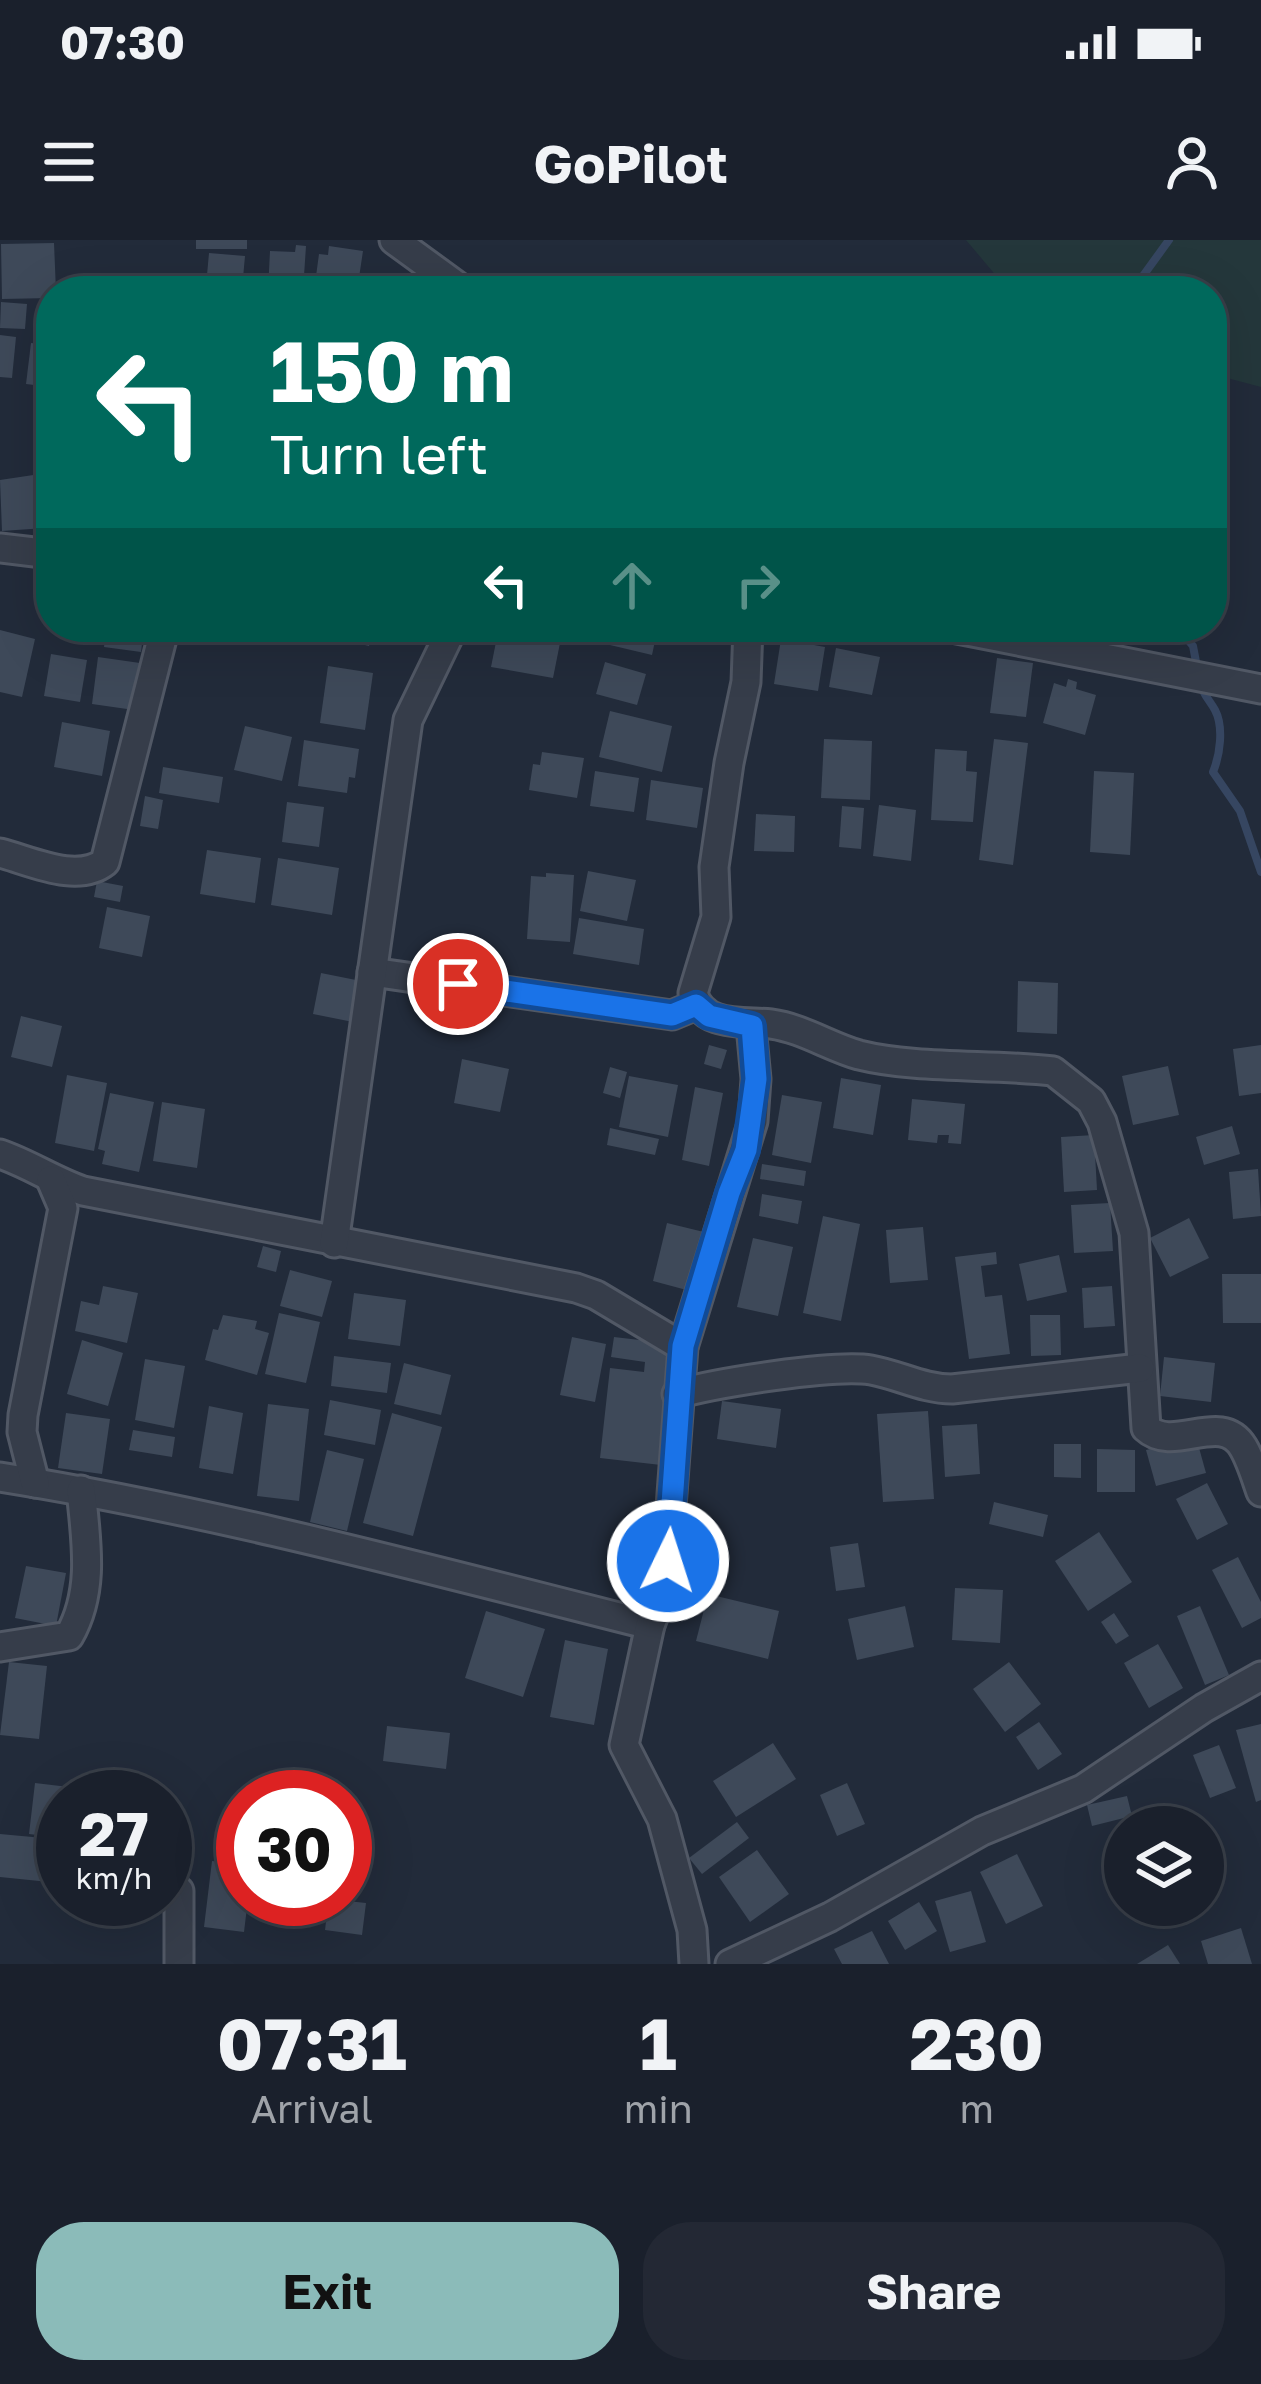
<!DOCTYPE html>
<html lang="en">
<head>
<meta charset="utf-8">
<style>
	:root { --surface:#1a202c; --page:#232834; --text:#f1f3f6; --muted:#9fa3a9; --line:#383e48; --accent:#8bbbb9 }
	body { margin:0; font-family:"Golos Text",sans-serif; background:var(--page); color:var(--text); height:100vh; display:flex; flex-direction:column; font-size:45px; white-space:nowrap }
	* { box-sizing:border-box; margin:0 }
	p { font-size:39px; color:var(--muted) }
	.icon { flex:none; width:66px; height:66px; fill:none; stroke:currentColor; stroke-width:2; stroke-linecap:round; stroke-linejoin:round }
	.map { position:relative; height:1724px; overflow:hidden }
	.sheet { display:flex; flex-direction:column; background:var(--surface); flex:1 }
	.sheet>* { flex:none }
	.hud { position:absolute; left:36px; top:36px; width:1191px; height:366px; border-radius:48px; box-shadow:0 12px 48px #0002,0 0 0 3px var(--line); background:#00695c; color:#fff; overflow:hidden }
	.tools { position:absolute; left:1104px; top:1566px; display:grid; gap:24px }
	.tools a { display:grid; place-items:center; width:120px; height:120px; border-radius:50%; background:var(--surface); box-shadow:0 12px 48px #0002,0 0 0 3px var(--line); font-size:60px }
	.speed { position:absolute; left:36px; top:1530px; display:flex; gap:24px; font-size:60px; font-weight:700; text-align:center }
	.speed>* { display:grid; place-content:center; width:156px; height:156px; border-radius:50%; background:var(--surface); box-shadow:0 12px 48px #0002,0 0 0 3px var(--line); line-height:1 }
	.speed small { font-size:30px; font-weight:400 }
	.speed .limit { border:18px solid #d22; background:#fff; color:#111 }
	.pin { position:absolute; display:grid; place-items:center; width:102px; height:102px; color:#fff; margin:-51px; border:6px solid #fff; border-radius:50%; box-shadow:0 3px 12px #0007 }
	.me { position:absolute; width:132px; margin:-66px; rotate:4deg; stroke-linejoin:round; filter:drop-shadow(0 0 9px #0008) }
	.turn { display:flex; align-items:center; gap:42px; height:252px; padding:0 36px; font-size:54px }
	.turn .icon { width:156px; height:156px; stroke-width:2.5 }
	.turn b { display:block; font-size:84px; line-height:102px }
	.lanes { display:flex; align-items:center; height:114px; padding:0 36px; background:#0003; justify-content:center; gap:60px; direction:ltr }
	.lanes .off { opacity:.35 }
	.eta { display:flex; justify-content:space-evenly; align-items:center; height:204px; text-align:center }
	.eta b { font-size:72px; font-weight:700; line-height:84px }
	.cta { display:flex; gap:24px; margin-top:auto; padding:24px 36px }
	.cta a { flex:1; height:138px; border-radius:48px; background:var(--accent); color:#111; font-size:48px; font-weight:700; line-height:138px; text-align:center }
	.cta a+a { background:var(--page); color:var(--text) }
	.status { display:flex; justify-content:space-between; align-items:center; height:84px; padding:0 60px; background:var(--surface); direction:ltr }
	.status svg { height:33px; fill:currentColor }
	header { display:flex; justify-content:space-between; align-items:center; height:156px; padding:0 36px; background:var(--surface); font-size:54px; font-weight:700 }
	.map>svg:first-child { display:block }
</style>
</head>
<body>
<div class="status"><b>07:30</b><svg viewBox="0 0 49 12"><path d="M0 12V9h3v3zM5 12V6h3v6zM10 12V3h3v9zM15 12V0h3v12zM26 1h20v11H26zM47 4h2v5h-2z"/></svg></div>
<header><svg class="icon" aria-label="menu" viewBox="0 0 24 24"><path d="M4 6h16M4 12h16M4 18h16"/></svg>GoPilot<svg class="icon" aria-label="person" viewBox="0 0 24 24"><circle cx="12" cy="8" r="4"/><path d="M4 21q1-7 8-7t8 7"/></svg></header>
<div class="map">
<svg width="1261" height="1724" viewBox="0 0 1261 1724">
	<rect width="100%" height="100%" fill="#222b3a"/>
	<path fill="#24373b" d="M 966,0 L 1261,0 L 1261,147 L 1212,134 L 1212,51 L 1009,51 Z"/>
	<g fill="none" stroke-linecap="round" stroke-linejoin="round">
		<g stroke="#364661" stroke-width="8">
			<path d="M 1132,51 L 1169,0"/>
			<path d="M 1177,387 L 1193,406 L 1197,427"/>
			<path d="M 1200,442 C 1203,455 1209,459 1215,470 C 1224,487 1220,515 1213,532 L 1240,571 L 1261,632"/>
		</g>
	</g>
	<g fill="#3e4959">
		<rect x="196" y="0" width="51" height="9"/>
		<path d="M 54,3 L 56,51 L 51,51 L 51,58 L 2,59 L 1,4 Z"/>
		<path d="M 296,5 L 306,6 L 303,51 L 268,51 L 270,11 L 295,12 Z"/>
		<path d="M 329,6 L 363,11 L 357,51 L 314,51 L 319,14 L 328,15 Z"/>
		<path d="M 209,13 L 245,16 L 243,38 L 207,35 Z"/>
		<path d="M 1,62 L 27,64 L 25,89 L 0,88 Z"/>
		<path d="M 0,95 L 16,97 L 12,138 L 0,137 Z"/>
		<path d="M 31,103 L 51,105 L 51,147 L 26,144 Z"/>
		<path d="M 40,234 L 45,288 L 2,291 L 0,240 Z"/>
		<path d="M 106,387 L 144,387 L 141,412 L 104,407 Z"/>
		<path d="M 335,387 L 374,387 L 369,406 L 332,397 Z"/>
		<path d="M 499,387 L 561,398 L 553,438 L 491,427 Z"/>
		<path d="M 614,387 L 658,387 L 652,415 L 610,405 Z"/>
		<path d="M 0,390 L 35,399 L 22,457 L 0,452 Z"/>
		<path d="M 781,399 L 825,407 L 818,451 L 774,444 Z"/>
		<path d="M 836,408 L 880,417 L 872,455 L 829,447 Z"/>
		<path d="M 51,414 L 87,420 L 80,462 L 44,456 Z"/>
		<path d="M 98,417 L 140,423 L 134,470 L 92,464 Z"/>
		<path d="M 997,418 L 1033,423 L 1026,477 L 990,473 Z"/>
		<path d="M 605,422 L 646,434 L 637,465 L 596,454 Z"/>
		<path d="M 328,426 L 373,433 L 365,490 L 320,483 Z"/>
		<path d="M 1068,439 L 1077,442 L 1076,449 L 1096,455 L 1085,495 L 1043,483 L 1054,443 L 1066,447 Z"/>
		<path d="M 610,471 L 672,486 L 662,532 L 599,517 Z"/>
		<path d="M 62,482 L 110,491 L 102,536 L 54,527 Z"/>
		<path d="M 245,486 L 292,497 L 282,541 L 234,530 Z"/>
		<path d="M 824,499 L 872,501 L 870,560 L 821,558 Z"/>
		<path d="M 994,499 L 1028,503 L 1013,625 L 979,620 Z"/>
		<path d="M 304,500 L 359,509 L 355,538 L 349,537 L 347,553 L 298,546 Z"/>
		<path d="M 935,509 L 967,511 L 966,531 L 977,532 L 973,582 L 931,580 Z"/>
		<path d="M 542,512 L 584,518 L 577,558 L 529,550 L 533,524 L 540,525 Z"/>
		<path d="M 163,527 L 223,537 L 219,563 L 159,553 Z"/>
		<path d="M 595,531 L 639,538 L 634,572 L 590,566 Z"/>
		<path d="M 1094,531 L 1134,533 L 1130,615 L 1090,612 Z"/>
		<path d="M 651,540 L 703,548 L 697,588 L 646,580 Z"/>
		<path d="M 145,556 L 163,560 L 158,589 L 140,586 Z"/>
		<path d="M 287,562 L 324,567 L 319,607 L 282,602 Z"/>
		<path d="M 879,565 L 916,570 L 911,621 L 873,616 Z"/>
		<path d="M 842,566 L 864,568 L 861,609 L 839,607 Z"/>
		<path d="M 756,574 L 795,576 L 794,612 L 754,611 Z"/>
		<path d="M 207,610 L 261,618 L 255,663 L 200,654 Z"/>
		<path d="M 278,618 L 339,628 L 332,675 L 271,665 Z"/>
		<path d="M 588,631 L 636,640 L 627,681 L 580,671 Z"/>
		<path d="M 546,633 L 574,635 L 570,702 L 527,699 L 531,636 L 546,637 Z"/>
		<path d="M 97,641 L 123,646 L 120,662 L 94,657 Z"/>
		<path d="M 107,667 L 150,676 L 142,717 L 99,708 Z"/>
		<path d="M 579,678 L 644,689 L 639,725 L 573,714 Z"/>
		<path d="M 321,733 L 366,742 L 358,783 L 313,774 Z"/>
		<path d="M 1018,741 L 1058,743 L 1057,794 L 1017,792 Z"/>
		<path d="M 21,776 L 62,786 L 52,827 L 11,817 Z"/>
		<path d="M 709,805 L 727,810 L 721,829 L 704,824 Z"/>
		<path d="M 1261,805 L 1261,853 L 1239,856 L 1233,809 Z"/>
		<path d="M 462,819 L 509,829 L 500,872 L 454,863 Z"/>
		<path d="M 1168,826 L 1179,875 L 1133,885 L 1122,836 Z"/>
		<path d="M 610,827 L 627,832 L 620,858 L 603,853 Z"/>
		<path d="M 67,835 L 107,843 L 94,911 L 55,903 Z"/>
		<path d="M 629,836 L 678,845 L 668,897 L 619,887 Z"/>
		<path d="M 841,838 L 881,845 L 873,895 L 833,888 Z"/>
		<path d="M 695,847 L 723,853 L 709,926 L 682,920 Z"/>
		<path d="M 110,853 L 154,862 L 139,932 L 102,924 L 105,911 L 98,909 Z"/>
		<path d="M 782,855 L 822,862 L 811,923 L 772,915 Z"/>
		<path d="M 912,859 L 965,864 L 961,904 L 948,903 L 949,895 L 938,895 L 937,903 L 908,900 Z"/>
		<path d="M 162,862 L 205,869 L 197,928 L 153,921 Z"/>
		<path d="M 1232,886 L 1240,914 L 1204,925 L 1196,897 Z"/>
		<path d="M 610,888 L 659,899 L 655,915 L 607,905 Z"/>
		<path d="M 1094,895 L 1097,950 L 1064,952 L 1061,897 Z"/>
		<path d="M 762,924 L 806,931 L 804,946 L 760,939 Z"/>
		<path d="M 1258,929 L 1261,976 L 1233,979 L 1229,932 Z"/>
		<path d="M 762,954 L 802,961 L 798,984 L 759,976 Z"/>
		<path d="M 1110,963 L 1113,1011 L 1074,1013 L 1071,965 Z"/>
		<path d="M 823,976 L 860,984 L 841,1081 L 803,1073 Z"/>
		<path d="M 1189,978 L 1209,1018 L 1170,1037 L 1150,998 Z"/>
		<path d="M 667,983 L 708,993 L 694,1052 L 653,1041 Z"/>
		<path d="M 923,987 L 928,1040 L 890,1043 L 886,990 Z"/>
		<path d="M 753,998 L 793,1007 L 778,1076 L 737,1067 Z"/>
		<path d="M 263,1006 L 281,1011 L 276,1032 L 257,1027 Z"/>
		<path d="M 996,1012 L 997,1024 L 981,1026 L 985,1057 L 1002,1055 L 1010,1114 L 969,1119 L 955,1017 Z"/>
		<path d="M 1059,1015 L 1067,1052 L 1027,1061 L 1019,1024 Z"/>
		<path d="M 290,1030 L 332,1041 L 322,1077 L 280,1066 Z"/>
		<path d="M 1222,1034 L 1261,1034 L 1261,1083 L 1223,1083 Z"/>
		<path d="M 103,1046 L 138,1053 L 127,1103 L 75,1091 L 81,1061 L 99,1065 Z"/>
		<path d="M 1112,1046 L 1115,1086 L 1084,1088 L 1082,1048 Z"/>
		<path d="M 354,1053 L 406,1060 L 400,1106 L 348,1099 Z"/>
		<path d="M 279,1073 L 320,1082 L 306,1143 L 265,1134 Z"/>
		<path d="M 223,1075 L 257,1081 L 255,1089 L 269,1093 L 257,1135 L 205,1120 L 213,1089 L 218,1090 Z"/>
		<path d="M 1030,1075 L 1060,1075 L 1061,1115 L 1031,1116 Z"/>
		<path d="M 572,1097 L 606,1104 L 595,1162 L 560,1155 Z"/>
		<path d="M 614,1097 L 674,1104 L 661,1225 L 600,1218 L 610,1128 L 644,1132 L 645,1122 L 611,1117 Z"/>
		<path d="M 82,1100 L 123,1113 L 108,1166 L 67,1154 Z"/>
		<path d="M 334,1116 L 391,1123 L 387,1153 L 331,1146 Z"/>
		<path d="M 1164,1117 L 1215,1123 L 1211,1162 L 1160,1156 Z"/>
		<path d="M 145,1119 L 185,1126 L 174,1188 L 135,1180 Z"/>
		<path d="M 404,1123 L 451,1135 L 441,1175 L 394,1164 Z"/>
		<path d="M 330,1160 L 381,1170 L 375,1205 L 324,1195 Z"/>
		<path d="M 722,1161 L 781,1169 L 776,1208 L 717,1199 Z"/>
		<path d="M 268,1164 L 309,1169 L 299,1261 L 257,1256 Z"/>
		<path d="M 209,1166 L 243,1173 L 233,1234 L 199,1228 Z"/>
		<path d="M 928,1171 L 934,1259 L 883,1262 L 877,1174 Z"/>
		<path d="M 66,1173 L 110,1179 L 102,1234 L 58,1228 Z"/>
		<path d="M 392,1173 L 442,1187 L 413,1296 L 363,1283 Z"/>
		<path d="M 977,1184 L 980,1234 L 945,1237 L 942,1186 Z"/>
		<path d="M 133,1190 L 175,1197 L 172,1217 L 129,1210 Z"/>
		<path d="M 1196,1197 L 1206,1233 L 1156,1246 L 1146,1210 Z"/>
		<path d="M 1054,1204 L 1081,1204 L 1081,1238 L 1054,1237 Z"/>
		<path d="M 1097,1209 L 1135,1210 L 1135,1252 L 1097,1252 Z"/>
		<path d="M 327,1210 L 364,1219 L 347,1291 L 310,1282 Z"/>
		<path d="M 1207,1243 L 1228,1284 L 1197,1300 L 1176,1259 Z"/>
		<path d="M 994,1262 L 1048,1275 L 1043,1297 L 989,1284 Z"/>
		<path d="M 1099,1292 L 1132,1342 L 1088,1371 L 1055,1321 Z"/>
		<path d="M 858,1303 L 865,1347 L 836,1351 L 830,1307 Z"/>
		<path d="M 1238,1317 L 1261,1362 L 1261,1378 L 1242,1388 L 1212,1330 Z"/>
		<path d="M 26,1326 L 66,1333 L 56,1386 L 15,1378 Z"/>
		<path d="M 955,1348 L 1003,1350 L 1000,1403 L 952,1400 Z"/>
		<path d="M 708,1354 L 779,1371 L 768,1419 L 696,1401 Z"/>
		<path d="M 905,1366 L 914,1407 L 857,1420 L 848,1379 Z"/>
		<path d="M 1200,1366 L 1229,1435 L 1205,1445 L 1177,1376 Z"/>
		<path d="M 486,1371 L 545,1389 L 523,1457 L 465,1438 Z"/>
		<path d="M 1114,1373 L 1129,1396 L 1116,1404 L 1101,1382 Z"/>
		<path d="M 565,1400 L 608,1409 L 594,1485 L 550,1477 Z"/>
		<path d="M 1158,1404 L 1183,1448 L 1149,1468 L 1124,1423 Z"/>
		<path d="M 9,1422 L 47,1426 L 39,1499 L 0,1495 Z"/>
		<path d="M 1009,1422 L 1041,1464 L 1005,1492 L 973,1449 Z"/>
		<path d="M 1039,1482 L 1062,1514 L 1038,1530 L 1016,1497 Z"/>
		<path d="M 1261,1484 L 1261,1560 L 1256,1562 L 1236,1490 Z"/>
		<path d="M 387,1486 L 450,1493 L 446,1529 L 383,1521 Z"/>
		<path d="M 773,1503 L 796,1539 L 736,1577 L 713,1541 Z"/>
		<path d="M 1219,1505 L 1236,1548 L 1210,1558 L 1193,1515 Z"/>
		<path d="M 35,1543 L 77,1548 L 76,1557 L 63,1557 L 63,1598 L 29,1594 Z"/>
		<path d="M 847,1543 L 865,1584 L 837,1596 L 820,1555 Z"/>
		<path d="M 1127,1556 L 1132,1576 L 1092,1586 L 1087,1565 Z"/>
		<path d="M 737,1582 L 749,1598 L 702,1634 L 689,1618 Z"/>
		<path d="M 0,1594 L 54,1599 L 49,1642 L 0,1637 Z"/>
		<path d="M 757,1610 L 789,1654 L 750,1682 L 719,1637 Z"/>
		<path d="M 1017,1614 L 1043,1666 L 1006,1684 L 980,1632 Z"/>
		<path d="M 212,1621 L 243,1625 L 243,1659 L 248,1659 L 244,1692 L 204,1687 Z"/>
		<path d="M 971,1651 L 986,1702 L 950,1712 L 935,1661 Z"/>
		<path d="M 329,1659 L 366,1663 L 362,1695 L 325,1690 Z"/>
		<path d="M 919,1662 L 937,1691 L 905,1710 L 888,1681 Z"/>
		<path d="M 1241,1688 L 1252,1724 L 1208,1724 L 1201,1701 Z"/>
		<path d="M 872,1691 L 889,1724 L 842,1724 L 834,1709 Z"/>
		<path d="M 1168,1705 L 1180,1724 L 1137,1724 Z"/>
	</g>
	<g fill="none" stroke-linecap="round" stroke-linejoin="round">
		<defs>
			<g id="minor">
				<path d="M 394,0 L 464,51"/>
				<path d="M 0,308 L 51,314"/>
				<path d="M 748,387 L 746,442 L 729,523 L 714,627 L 716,677 L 693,753 C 702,788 744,781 771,784 C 802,788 830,807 859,815 C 915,829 993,824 1053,831 L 1091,861 L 1102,882 L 1134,993 L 1146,1188 C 1174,1214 1221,1170 1243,1207 C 1251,1220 1256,1238 1261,1252"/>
				<path d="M 947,387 L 1261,449"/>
				<path d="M 0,613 C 31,621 77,644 105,622 L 165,387"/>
				<path d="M 372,732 L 672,775 L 696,765"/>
				<path d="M 0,914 C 29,924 54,941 83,951 L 576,1048 L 596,1055 L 683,1107"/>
				<path d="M 334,1003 L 408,480 L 453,387"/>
				<path d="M 677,1154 C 716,1143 833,1124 871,1130 C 899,1135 923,1149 952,1149 L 1140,1128"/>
				<path d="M 0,1237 C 219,1272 435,1331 650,1385"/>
				<path d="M 35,1243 L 22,1192 L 23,1175 L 63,968 L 51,940"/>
				<path d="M 0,1407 L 69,1396 C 95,1351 86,1300 81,1250"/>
				<path d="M 179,1724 L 179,1651"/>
				<path d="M 694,1724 L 692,1690 L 662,1579 L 624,1505 L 650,1385 L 665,1347 L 683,1107 L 753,881 L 756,839 L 751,786"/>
				<path d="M 730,1724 L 830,1677 L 982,1591 L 1083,1549 L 1204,1468 L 1261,1436"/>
			</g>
		</defs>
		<use href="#minor" stroke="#515865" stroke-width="33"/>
		<use href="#minor" stroke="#363d4a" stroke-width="27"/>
	</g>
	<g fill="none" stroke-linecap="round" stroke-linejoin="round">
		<defs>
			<path id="route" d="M 458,744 L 672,775 L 696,765 L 709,776 L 752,786 L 756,839 L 746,910 L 729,953 L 683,1106 L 668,1321"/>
		</defs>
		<use href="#route" stroke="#114b97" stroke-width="30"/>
		<use href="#route" stroke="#1a73e8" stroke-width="21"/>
	</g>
</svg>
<div class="tools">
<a><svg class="icon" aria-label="layers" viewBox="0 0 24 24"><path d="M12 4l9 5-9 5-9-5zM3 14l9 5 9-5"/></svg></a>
</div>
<div class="speed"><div>27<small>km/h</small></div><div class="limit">30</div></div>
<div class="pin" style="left:458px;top:744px;background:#d93025"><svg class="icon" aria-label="arrive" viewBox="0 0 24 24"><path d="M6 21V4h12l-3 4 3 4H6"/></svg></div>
<svg class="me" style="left:668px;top:1321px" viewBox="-20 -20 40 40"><circle r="17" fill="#1a73e8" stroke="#fff" stroke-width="3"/><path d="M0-11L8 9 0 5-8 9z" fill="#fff"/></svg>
<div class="hud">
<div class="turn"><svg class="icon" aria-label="left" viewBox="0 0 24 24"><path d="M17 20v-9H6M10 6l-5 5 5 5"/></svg><div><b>150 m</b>Turn left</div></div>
<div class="lanes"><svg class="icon" aria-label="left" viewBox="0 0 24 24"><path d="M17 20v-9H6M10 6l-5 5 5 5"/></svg><svg class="icon off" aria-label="ahead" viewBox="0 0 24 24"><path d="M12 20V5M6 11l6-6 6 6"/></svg><svg class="icon off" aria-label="right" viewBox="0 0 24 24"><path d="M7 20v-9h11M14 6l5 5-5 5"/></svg></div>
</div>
</div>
<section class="sheet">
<div class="eta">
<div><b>07:31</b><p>Arrival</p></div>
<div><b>1</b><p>min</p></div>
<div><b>230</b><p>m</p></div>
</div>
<div class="cta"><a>Exit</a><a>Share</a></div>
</section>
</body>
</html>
